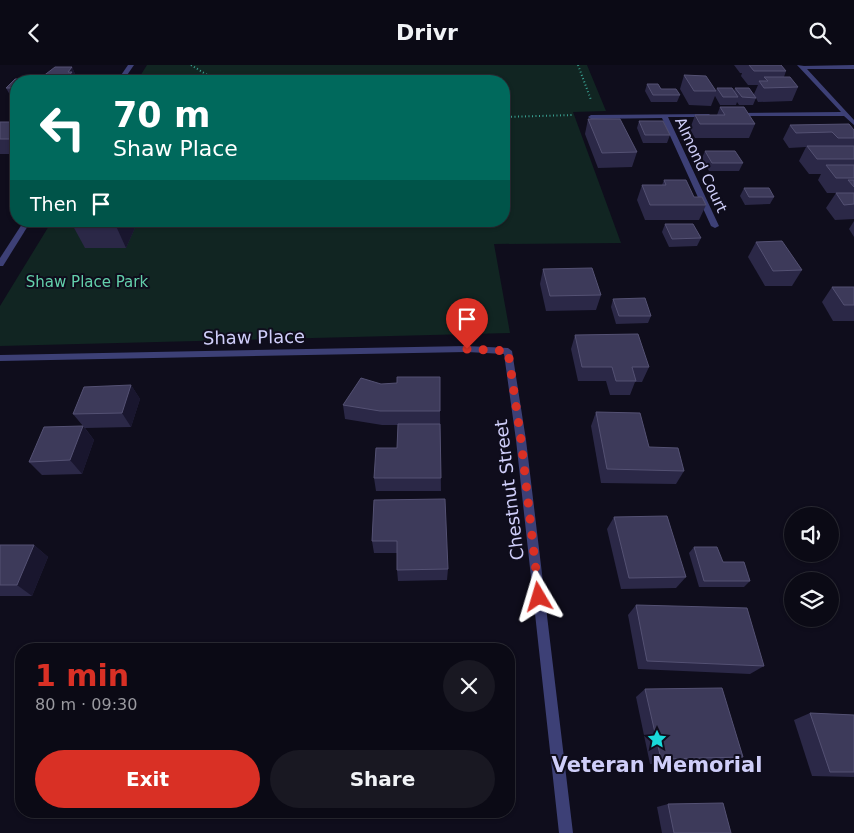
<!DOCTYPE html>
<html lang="en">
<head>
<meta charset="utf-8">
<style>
	:root { --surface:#0b0a15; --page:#191822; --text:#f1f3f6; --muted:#9a9aa0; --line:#2b2b34; --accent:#d93025 }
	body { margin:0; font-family:"DejaVu Sans",sans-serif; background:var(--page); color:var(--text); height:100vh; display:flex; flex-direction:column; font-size:19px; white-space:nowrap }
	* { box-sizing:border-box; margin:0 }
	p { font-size:16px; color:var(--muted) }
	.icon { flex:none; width:28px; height:28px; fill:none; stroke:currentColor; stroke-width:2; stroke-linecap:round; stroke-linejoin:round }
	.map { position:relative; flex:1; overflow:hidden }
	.sheet { position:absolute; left:15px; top:578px; width:500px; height:175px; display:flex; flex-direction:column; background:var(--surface); border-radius:20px; box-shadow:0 1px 4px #0004,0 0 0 1px var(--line) }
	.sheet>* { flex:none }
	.guide { position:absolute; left:10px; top:10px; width:500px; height:152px; border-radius:20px; box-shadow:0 1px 4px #0004,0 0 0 1px var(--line); background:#00695c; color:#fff; overflow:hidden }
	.fabs { position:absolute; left:784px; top:442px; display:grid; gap:10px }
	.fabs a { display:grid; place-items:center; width:55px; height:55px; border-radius:50%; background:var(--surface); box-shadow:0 1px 4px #0004,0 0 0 1px var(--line); font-size:25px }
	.pin { position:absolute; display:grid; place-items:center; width:42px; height:42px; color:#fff; margin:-51px -21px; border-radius:50% 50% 50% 0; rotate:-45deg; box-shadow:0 0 5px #0007 }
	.pin .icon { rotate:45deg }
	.me { position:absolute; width:55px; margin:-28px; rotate:353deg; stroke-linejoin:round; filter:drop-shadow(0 0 4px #0008) }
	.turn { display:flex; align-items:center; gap:18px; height:105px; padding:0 20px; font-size:22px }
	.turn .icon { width:65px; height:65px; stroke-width:2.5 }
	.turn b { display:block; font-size:35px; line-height:42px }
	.then { display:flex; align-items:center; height:48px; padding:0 20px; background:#0003; gap:10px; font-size:19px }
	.round { display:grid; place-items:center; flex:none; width:52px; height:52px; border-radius:26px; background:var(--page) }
	.overview { display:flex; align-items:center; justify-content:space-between; height:85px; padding:0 20px }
	h1 { font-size:30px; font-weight:700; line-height:38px; color:var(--accent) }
	.primary-button { display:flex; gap:10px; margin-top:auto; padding:10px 20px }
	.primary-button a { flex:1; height:58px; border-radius:30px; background:var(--accent); color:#fff; font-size:20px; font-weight:700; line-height:58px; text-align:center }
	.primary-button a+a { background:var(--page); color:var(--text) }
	header { display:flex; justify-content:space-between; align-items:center; height:65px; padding:0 20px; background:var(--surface); font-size:22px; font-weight:700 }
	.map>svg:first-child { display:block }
</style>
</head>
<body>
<header><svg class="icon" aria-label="back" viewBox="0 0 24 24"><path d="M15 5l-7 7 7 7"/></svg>Drivr<svg class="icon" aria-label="search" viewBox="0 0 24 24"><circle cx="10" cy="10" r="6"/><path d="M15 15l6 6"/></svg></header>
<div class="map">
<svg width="854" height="768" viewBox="0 0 854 768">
	<rect width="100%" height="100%" fill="#0f0d1c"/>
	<path fill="#112522" d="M 147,0 L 587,0 L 606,46 L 573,47 L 621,178 L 494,179 L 510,268 L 0,281 L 0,241 L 52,156 L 504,156 L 504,16 L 137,16 Z"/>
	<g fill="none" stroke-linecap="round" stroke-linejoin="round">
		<g stroke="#3aa192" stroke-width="2" stroke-dasharray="1 2.5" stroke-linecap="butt">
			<path d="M 191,0 L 217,16"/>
			<path d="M 578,0 L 591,35"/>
			<path d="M 504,52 L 573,50"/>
		</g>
		<g fill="#3d4076" fill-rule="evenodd">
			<path d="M 128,0 L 134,0 L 123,16 L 117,16 Z"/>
			<path d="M 797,0 L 804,1 L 854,0 L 854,4 L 807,4 L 854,55 L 854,60 L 844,51 L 734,51 L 733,50 L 736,48 L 841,47 Z"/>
			<path d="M 709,49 L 710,50 L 707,52 L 668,52 L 719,161 L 715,163 L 711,161 L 662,53 L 591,54 L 588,52 L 591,50 Z"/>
			<path d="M 24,156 L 31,156 L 3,201 L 0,201 L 0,193 Z"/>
			<path d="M 467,281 L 508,283 L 512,286 L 526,375 L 573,768 L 559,768 L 516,375 L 504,289 L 467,287 L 0,296 L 0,290 Z"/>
		</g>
	</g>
	<g fill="#2b2847">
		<path d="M 734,0 L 781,0 L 786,6 L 784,12 L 798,22 L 792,36 L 758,37 L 756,33 L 753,40 L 739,40 L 737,37 L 736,40 L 720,40 L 715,31 L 711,41 L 689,40 L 680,24 L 684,10 L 716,26 L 717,23 L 734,26 L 735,23 L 754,29 L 758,20 L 748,20 L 741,11 L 742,8 L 740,8 Z"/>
		<path d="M 72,2 L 75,9 L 74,11 L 75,14 L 74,16 L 44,16 L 42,12 Z"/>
		<path d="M 15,14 L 39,14 L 40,16 L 16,16 L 16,30 L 10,30 L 6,23 Z"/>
		<path d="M 647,19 L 680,30 L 677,37 L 651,37 L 645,26 Z"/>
		<path d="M 720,42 L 755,59 L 749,73 L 695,73 L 690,64 L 695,50 L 717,50 Z"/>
		<path d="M 16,45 L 16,89 L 0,89 L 0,57 L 15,57 L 11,51 Z"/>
		<path d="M 588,54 L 637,87 L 632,102 L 598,103 L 585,69 Z"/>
		<path d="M 639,56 L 670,70 L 667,78 L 643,78 L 637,63 Z"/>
		<path d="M 790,60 L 854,65 L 854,154 L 835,155 L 826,143 L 836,128 L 841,128 L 827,128 L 818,115 L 821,109 L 809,109 L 799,96 L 806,82 L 789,83 L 783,74 Z"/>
		<path d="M 705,86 L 743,98 L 739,106 L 709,106 L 702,93 Z"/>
		<path d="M 664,115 L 694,132 L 706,140 L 699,155 L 645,155 L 637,135 L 642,120 L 662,120 Z"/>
		<path d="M 744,123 L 774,132 L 770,139 L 745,140 L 740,131 Z"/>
		<path d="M 138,156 L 126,183 L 85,183 L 73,161 Z"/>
		<path d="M 854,156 L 854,172 L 849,164 Z"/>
		<path d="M 665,159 L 701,173 L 697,181 L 669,182 L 662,167 Z"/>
		<path d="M 756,177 L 802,205 L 792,221 L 765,221 L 748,192 Z"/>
		<path d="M 543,204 L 601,230 L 596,245 L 546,246 L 540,219 Z"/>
		<path d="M 832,222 L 854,222 L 854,256 L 833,256 L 822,237 Z"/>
		<path d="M 613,234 L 651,251 L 648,258 L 616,259 L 611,242 Z"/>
		<path d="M 575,270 L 649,302 L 642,317 L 635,317 L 630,330 L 610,330 L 606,316 L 578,316 L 571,284 Z"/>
		<path d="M 131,320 L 140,334 L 131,362 L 85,363 L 94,375 L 82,409 L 42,410 L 29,397 L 83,361 L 73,349 Z"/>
		<path d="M 343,340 L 440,346 L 441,426 L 376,426 L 374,413 L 397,383 L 398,360 L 382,360 L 345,354 Z"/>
		<path d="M 596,347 L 684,406 L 676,419 L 601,418 L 591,361 Z"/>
		<path d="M 374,435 L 448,504 L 447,515 L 398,516 L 397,505 L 397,488 L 374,488 L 372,476 Z"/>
		<path d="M 614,452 L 686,512 L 676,523 L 621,524 L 607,464 Z"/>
		<path d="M 0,480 L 34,480 L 48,492 L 32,531 L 0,531 Z"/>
		<path d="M 694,482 L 723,497 L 750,516 L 744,522 L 699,522 L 689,488 Z"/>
		<path d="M 636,540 L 764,601 L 750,609 L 638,604 L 628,550 Z"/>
		<path d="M 645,624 L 743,692 L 729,697 L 650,699 L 636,632 Z"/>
		<path d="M 810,648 L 854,650 L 854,712 L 812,711 L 794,655 Z"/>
		<path d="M 668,739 L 731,768 L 662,768 L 657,742 Z"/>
	</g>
	<g fill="#19162e">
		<path d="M 72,2 L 75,9 L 74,11 L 75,14 L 74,16 L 70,16 L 68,12 L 68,7 Z"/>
		<path d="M 118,156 L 138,156 L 126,183 L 116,161 Z"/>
		<path d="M 131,320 L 140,334 L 131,362 L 122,348 Z"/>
		<path d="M 83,361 L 94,375 L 82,409 L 70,395 Z"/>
		<path d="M 34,480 L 48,492 L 32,531 L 17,520 Z"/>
	</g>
	<g fill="#3d3a5a" stroke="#545173">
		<path d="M 749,0 L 781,0 L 786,6 L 754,6 Z"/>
		<path d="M 55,2 L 72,2 L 68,7 L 72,7 L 68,12 L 42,12 Z"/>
		<path d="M 684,10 L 706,11 L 716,26 L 694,26 Z"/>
		<path d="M 764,12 L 790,12 L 798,22 L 764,23 L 759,16 L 768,16 Z"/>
		<path d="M 15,14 L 39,14 L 37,16 L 16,16 L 16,23 L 6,23 Z"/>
		<path d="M 647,19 L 658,19 L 661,24 L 676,24 L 680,30 L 653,30 Z"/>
		<path d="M 717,23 L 732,23 L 738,32 L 723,32 Z"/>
		<path d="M 735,23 L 749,23 L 756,33 L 742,32 Z"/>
		<path d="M 720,42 L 744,42 L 755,59 L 700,59 L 695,50 L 725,50 Z"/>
		<path d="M 16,45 L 16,51 L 11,51 Z"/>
		<path d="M 588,54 L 620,54 L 637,87 L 602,88 Z"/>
		<path d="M 639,56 L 663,56 L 670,70 L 645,70 Z"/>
		<rect x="0" y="57" width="16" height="17"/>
		<path d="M 849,59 L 854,65 L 854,73 L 838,73 L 832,67 L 796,68 L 790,60 Z"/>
		<path d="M 807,81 L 854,81 L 854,94 L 817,94 Z"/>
		<path d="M 705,86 L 735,86 L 743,98 L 712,98 Z"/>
		<path d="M 826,100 L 854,100 L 854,113 L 836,113 Z"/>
		<path d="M 664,115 L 686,115 L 694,132 L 702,132 L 706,140 L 650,140 L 642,120 L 666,120 Z"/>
		<path d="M 848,115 L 854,115 L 854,122 Z"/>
		<path d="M 744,123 L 769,123 L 774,132 L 749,132 Z"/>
		<path d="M 836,128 L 854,128 L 854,139 L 844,140 Z"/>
		<path d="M 76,156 L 118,156 L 116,161 L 73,161 Z"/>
		<path d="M 665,159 L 693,159 L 701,173 L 672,174 Z"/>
		<path d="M 782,176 L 802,205 L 773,206 L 756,177 Z"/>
		<path d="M 592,203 L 601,230 L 550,231 L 543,204 Z"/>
		<path d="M 832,222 L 854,222 L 854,240 L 844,240 Z"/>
		<path d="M 645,233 L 651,251 L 619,251 L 613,234 Z"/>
		<path d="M 638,269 L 649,302 L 632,302 L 636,316 L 616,316 L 612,302 L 582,302 L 575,270 Z"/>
		<path d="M 397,312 L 440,312 L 440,346 L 380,346 L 343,340 L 361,313 L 381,319 L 397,318 Z"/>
		<path d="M 131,320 L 122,348 L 73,349 L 84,322 Z"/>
		<path d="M 596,347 L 640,348 L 649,382 L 678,383 L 684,406 L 607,404 Z"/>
		<path d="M 398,359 L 440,359 L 441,413 L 374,413 L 376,383 L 397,383 Z"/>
		<path d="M 83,361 L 70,395 L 29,397 L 44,362 Z"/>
		<path d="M 445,434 L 448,504 L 397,505 L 397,476 L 372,476 L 374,435 Z"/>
		<path d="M 667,451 L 686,512 L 629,513 L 614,452 Z"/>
		<path d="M 0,480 L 34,480 L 17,520 L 0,520 Z"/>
		<path d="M 694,482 L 717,482 L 723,497 L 744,497 L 750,516 L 704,516 Z"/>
		<path d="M 636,540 L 747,543 L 764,601 L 647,596 Z"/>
		<path d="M 722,623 L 743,692 L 661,694 L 645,624 Z"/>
		<path d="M 810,648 L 854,650 L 854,707 L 830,707 Z"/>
		<path d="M 723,738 L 731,768 L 674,768 L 668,739 Z"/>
	</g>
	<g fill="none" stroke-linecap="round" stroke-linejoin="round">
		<path stroke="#d93025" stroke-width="9" stroke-dasharray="0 16.2" d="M 467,284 L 508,286 L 521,375 L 539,532"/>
	</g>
	<defs>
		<symbol id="sight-bare" viewBox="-9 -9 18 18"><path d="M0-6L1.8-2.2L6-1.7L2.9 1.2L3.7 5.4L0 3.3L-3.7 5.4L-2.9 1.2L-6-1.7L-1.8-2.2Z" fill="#19d9da" stroke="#0f0d1c" stroke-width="2.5" paint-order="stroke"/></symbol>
	</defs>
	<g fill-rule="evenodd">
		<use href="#sight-bare" x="643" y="660" width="28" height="28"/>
	</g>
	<g text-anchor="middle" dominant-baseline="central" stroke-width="4" stroke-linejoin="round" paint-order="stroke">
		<g font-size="15" fill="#cfcef9" stroke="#0f0d1c">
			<text transform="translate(701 100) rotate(65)">Almond Court</text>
		</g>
		<g font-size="15" fill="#63d0ab" stroke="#0f0d1c">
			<text x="87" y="217">Shaw Place Park</text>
		</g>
		<g font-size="18" fill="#cfcef9" stroke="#0f0d1c">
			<text transform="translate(254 272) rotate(-1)">Shaw Place</text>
			<text transform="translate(509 425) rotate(-97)">Chestnut Street</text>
		</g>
		<g font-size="21" font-weight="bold" fill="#cfcef9" stroke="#0f0d1c">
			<text x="657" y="700">Veteran Memorial</text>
		</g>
	</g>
</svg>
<div class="fabs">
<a><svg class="icon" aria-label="sound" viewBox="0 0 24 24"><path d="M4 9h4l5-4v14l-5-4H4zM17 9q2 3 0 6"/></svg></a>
<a><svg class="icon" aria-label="layers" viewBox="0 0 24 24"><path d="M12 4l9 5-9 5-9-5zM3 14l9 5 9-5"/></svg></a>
</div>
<div class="pin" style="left:467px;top:284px;background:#d93025"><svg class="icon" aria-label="arrive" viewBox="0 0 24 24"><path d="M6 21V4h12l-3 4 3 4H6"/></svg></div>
<svg class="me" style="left:539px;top:532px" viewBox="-20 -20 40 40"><path d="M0-17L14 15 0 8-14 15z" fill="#d93025" stroke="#fff" stroke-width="4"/></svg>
<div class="guide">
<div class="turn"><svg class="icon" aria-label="left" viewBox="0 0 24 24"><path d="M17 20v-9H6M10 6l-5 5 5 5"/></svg><div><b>70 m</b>Shaw Place</div></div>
<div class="then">Then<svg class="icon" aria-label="arrive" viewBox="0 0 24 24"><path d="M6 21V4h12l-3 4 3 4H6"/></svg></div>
</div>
<section class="sheet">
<div class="overview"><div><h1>1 min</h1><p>80 m · 09:30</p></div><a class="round"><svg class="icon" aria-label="close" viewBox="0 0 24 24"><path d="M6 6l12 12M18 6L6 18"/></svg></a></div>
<div class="primary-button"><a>Exit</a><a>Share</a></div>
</section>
</div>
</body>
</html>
